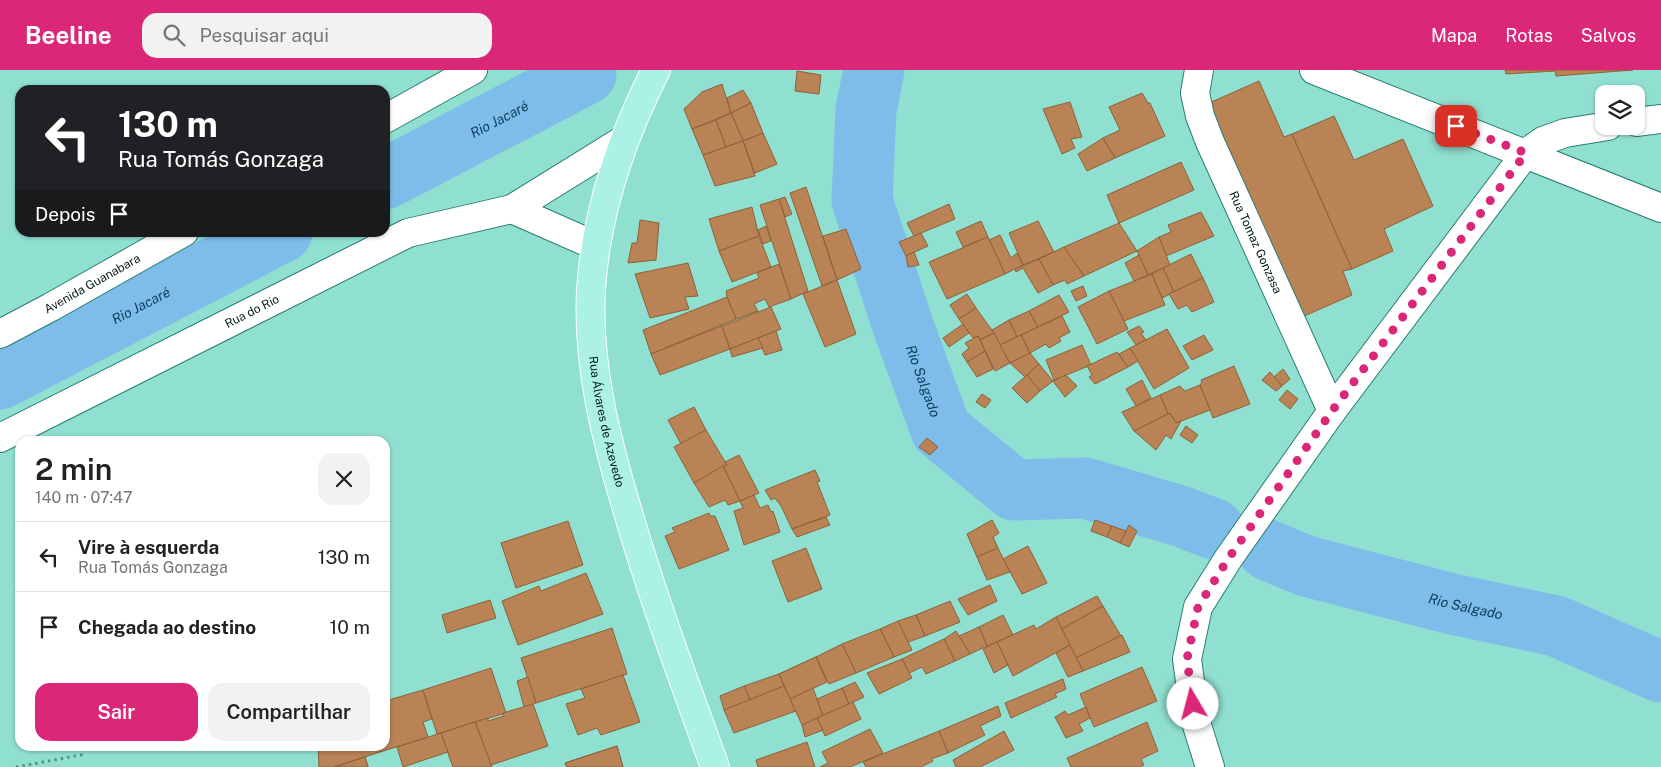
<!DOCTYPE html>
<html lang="pt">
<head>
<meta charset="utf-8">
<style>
	:root { --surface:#fff; --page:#f2f2f2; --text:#222; --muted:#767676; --line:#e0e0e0; --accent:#db2777 }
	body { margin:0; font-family:"Public Sans",sans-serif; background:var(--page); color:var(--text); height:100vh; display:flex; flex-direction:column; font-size:19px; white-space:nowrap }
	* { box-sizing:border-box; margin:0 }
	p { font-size:16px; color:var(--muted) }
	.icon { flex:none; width:28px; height:28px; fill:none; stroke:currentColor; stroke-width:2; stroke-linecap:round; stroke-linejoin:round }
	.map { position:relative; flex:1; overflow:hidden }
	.sheet { position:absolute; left:15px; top:366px; width:375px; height:315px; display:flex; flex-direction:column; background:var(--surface); border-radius:15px; box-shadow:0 1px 4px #0004 }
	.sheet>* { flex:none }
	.hud { position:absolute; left:15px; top:15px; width:375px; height:152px; border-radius:15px; box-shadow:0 1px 4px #0004; background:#202124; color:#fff; overflow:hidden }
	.fabs { position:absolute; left:1595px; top:15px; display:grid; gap:10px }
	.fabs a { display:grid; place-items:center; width:50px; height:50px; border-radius:10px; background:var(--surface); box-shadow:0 1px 4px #0004; font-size:25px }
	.pin { position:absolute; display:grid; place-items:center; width:42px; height:42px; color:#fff; margin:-21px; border-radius:10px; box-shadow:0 2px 8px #0006 }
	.me { position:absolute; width:55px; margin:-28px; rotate:352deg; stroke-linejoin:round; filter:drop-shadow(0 0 4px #0008) }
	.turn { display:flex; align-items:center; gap:18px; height:105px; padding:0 20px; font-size:22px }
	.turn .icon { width:65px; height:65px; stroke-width:2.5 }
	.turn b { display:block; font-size:35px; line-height:42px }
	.then { display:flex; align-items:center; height:48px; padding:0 20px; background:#0003; gap:10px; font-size:19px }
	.round { display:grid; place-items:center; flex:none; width:52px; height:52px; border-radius:15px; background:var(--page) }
	.head { display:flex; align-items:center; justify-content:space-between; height:85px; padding:0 20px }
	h1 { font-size:30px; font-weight:600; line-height:38px }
	.primary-button { display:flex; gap:10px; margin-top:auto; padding:10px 20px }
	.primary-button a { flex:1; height:58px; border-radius:15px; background:var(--accent); color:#fff; font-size:20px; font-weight:600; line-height:58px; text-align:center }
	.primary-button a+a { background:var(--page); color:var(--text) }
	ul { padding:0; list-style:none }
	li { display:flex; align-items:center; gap:15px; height:70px; padding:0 20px; border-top:1px solid var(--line) }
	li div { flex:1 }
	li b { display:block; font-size:19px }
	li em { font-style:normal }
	header { display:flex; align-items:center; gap:30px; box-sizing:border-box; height:70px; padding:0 25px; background:var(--accent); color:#fff }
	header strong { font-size:24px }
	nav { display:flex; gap:28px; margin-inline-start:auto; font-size:18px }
	.search { width:350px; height:45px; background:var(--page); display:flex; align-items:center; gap:12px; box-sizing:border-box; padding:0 18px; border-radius:15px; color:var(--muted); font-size:19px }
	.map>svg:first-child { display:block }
</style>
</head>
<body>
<header>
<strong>Beeline</strong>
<div class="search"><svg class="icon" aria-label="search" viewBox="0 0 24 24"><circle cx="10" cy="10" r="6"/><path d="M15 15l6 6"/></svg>Pesquisar aqui</div>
<nav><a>Mapa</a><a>Rotas</a><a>Salvos</a></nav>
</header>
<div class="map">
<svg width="1661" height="697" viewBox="0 0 1661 697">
	<rect width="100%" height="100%" fill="#90e0d1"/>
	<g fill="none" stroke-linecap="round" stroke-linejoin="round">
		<g stroke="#7ebce9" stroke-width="61">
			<path id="s1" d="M 874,0 L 866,40 L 862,130 L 903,256 L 941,360 L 1014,420 L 1085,418 L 1180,446 L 1214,459"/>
			<path id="s2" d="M 385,109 L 586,4"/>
			<path id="s3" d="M 0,309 L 282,162"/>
			<path id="s4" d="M 1268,480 L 1306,496 L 1452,534 L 1556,556 L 1661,602"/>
		</g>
	</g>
	<g fill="#b98355" stroke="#8e6037">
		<path d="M 1505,0 L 1555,0 L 1555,1 L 1506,4 Z"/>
		<path d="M 1555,0 L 1633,0 L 1556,6 Z"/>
		<path d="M 797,1 L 821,5 L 819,24 L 795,21 Z"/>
		<path d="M 1259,11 L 1284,67 L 1292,64 L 1352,199 L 1343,201 L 1352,225 L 1302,247 L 1207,34 Z"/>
		<path d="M 722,14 L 731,43 L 692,59 L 684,39 L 702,22 Z"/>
		<path d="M 743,20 L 751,33 L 731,43 L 727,28 Z"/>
		<path d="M 1142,23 L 1148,33 L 1150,33 L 1165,66 L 1115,88 L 1103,68 L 1120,60 L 1109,37 Z"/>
		<path d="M 1070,32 L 1082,67 L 1071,69 L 1075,78 L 1062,84 L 1043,39 Z"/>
		<path d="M 751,33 L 763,63 L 743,71 L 731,43 Z"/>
		<path d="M 731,43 L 743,71 L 726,77 L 716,50 Z"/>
		<path d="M 1334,46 L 1354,90 L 1403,69 L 1433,136 L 1384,159 L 1393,181 L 1352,199 L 1292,64 Z"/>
		<path d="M 716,50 L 726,77 L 703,85 L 692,59 Z"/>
		<path d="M 763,63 L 777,94 L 755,103 L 743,71 Z"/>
		<path d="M 1103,68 L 1115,88 L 1087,101 L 1078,84 Z"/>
		<path d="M 743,71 L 755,106 L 715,116 L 703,85 Z"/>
		<path d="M 1181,92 L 1194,120 L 1119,153 L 1107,125 Z"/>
		<path d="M 806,117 L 837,210 L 822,216 L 790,123 Z"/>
		<path d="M 785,127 L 792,144 L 785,147 L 779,129 Z"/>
		<path d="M 779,129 L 808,221 L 791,229 L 760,135 Z"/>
		<path d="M 949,134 L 955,149 L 914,166 L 907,153 Z"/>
		<path d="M 752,137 L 759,166 L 719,181 L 709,149 Z"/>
		<path d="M 1201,142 L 1214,166 L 1166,186 L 1159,167 L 1171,162 L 1168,155 Z"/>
		<path d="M 640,150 L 659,153 L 656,190 L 628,193 L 632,173 L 637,173 Z"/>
		<path d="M 981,151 L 988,167 L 963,177 L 956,162 Z"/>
		<path d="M 1038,151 L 1054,182 L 1023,195 L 1009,163 Z"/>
		<path d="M 1119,153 L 1137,181 L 1084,206 L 1064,177 Z"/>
		<path d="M 766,156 L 771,171 L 763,174 L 758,160 Z"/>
		<path d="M 846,159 L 861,199 L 837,210 L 823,166 Z"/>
		<path d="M 921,163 L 928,176 L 906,186 L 899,172 Z"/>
		<path d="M 1000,165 L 1011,188 L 1017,183 L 1023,195 L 1005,204 L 989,170 Z"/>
		<path d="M 759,166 L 771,197 L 732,212 L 719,181 Z"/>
		<path d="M 988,167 L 1005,204 L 947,229 L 929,192 Z"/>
		<path d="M 1159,167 L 1170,195 L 1148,205 L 1137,181 Z"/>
		<path d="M 1064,177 L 1084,206 L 1067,214 L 1065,210 L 1053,215 L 1039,189 Z"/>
		<path d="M 914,182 L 919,195 L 908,197 L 906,186 Z"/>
		<path d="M 1191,184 L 1203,208 L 1174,222 L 1163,198 Z"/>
		<path d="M 1139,185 L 1148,205 L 1134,211 L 1125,193 Z"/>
		<path d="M 1039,189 L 1053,215 L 1038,223 L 1023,198 L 1016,202 L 1015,199 Z"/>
		<path d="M 688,193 L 698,226 L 685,227 L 689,239 L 650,248 L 635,204 Z"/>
		<path d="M 779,194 L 791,229 L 769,237 L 765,229 L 754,234 L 758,241 L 736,249 L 727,227 L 726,221 L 759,208 L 757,203 Z"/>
		<path d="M 1163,198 L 1174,222 L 1162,228 L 1152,204 Z"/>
		<path d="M 1152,204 L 1165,235 L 1124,251 L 1109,221 Z"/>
		<path d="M 1203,208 L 1214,232 L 1192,242 L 1187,235 L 1178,239 L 1169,224 Z"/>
		<path d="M 837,210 L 856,264 L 825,277 L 803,224 Z"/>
		<path d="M 1083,216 L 1087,226 L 1076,231 L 1071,221 Z"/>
		<path d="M 1109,221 L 1128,259 L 1097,274 L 1078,237 Z"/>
		<path d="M 967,224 L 976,238 L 959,249 L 950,235 Z"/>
		<path d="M 1059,225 L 1069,242 L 1038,257 L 1029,241 Z"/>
		<path d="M 727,227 L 736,249 L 651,284 L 643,260 Z"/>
		<path d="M 771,237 L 781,259 L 730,279 L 722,256 Z"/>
		<path d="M 976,238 L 994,263 L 980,270 L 978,266 L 973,268 L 959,249 Z"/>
		<path d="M 1029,241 L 1038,257 L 1017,267 L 1009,250 Z"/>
		<path d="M 1062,246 L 1070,262 L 1059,268 L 1061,271 L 1049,278 L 1046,274 L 1030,283 L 1021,265 Z"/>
		<path d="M 1009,250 L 1017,267 L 1000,275 L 992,260 Z"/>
		<path d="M 963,254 L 969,263 L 949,277 L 943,268 Z"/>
		<path d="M 722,256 L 730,279 L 660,305 L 651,284 Z"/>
		<path d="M 1139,256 L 1144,262 L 1141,263 L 1146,270 L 1136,275 L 1127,262 Z"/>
		<path d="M 1167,259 L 1189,298 L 1154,319 L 1130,278 Z"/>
		<path d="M 776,261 L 782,280 L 765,285 L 758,268 Z"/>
		<path d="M 994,263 L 1010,293 L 995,301 L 980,270 Z"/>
		<path d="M 1021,265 L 1030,283 L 1010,293 L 1000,275 Z"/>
		<path d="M 1204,265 L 1213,280 L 1192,290 L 1183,276 Z"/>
		<path d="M 978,266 L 985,281 L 967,292 L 962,284 L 969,278 L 965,273 Z"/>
		<path d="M 758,268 L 763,278 L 732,287 L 730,279 Z"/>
		<path d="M 1082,275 L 1091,295 L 1054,310 L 1046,290 Z"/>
		<path d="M 1130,278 L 1138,291 L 1128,297 L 1119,284 Z"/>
		<path d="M 985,281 L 993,299 L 977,307 L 967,292 Z"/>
		<path d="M 1117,282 L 1128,297 L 1095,314 L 1089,307 L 1092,305 L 1087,296 Z"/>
		<path d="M 1030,283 L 1039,294 L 1025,307 L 1010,293 Z"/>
		<path d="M 1039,294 L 1053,311 L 1040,321 L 1027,305 Z"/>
		<path d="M 1234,296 L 1250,334 L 1213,348 L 1200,315 L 1202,312 L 1201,310 Z"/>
		<path d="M 1283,299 L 1290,309 L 1282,316 L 1274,307 Z"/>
		<path d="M 1270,302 L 1282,316 L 1276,321 L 1262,310 Z"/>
		<path d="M 1027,305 L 1040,321 L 1027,333 L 1012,318 Z"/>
		<path d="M 1066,305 L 1077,316 L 1065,327 L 1053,311 Z"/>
		<path d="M 1142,310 L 1151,328 L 1136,336 L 1126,319 Z"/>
		<path d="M 1200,315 L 1210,340 L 1176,353 L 1170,343 L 1168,344 L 1160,325 L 1180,316 L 1185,321 Z"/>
		<path d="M 1287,320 L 1298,329 L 1290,339 L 1279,330 Z"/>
		<path d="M 982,324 L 991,330 L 985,338 L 976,332 Z"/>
		<path d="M 1160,325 L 1168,344 L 1134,361 L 1122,342 Z"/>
		<path d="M 694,337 L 706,360 L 681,374 L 668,350 Z"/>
		<path d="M 1170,343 L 1176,353 L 1181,351 L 1171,369 L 1166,365 L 1156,380 L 1134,361 Z"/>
		<path d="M 1186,356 L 1198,365 L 1192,373 L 1180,365 Z"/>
		<path d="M 706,360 L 727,395 L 694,413 L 674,377 Z"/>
		<path d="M 927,368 L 938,377 L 930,385 L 919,377 Z"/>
		<path d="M 739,385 L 759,423 L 740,431 L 723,396 L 727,395 L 725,392 Z"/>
		<path d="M 723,396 L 740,431 L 728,435 L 725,430 L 709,437 L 694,413 Z"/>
		<path d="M 815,400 L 820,411 L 817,412 L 830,445 L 792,459 L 781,436 L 775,428 L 771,430 L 765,420 Z"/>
		<path d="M 754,425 L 760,438 L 768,435 L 771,442 L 773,441 L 780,462 L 744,475 L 734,441 L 743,438 L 740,431 Z"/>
		<path d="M 709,443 L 710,446 L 715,446 L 729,480 L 679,499 L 665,466 L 675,462 L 672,458 Z"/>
		<path d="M 826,447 L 830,455 L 797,467 L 792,459 Z"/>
		<path d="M 992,450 L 999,463 L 993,467 L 998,478 L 977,487 L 967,464 Z"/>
		<path d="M 1095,450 L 1112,456 L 1107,467 L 1091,461 Z"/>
		<path d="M 568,451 L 583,495 L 516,518 L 501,473 Z"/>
		<path d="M 1129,455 L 1137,461 L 1129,477 L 1120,473 Z"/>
		<path d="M 1112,456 L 1126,461 L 1120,473 L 1107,467 Z"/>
		<path d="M 1028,476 L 1047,513 L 1022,524 L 1003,489 Z"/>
		<path d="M 806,478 L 822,519 L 788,532 L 772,491 Z"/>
		<path d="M 998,478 L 1010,502 L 987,510 L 977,487 Z"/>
		<path d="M 586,503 L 603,544 L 518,575 L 502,531 L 539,516 L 541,521 Z"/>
		<path d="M 990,515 L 997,531 L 968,545 L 958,529 Z"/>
		<path d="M 1097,526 L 1103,536 L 1062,559 L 1056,547 Z"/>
		<path d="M 490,530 L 496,548 L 447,563 L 442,545 Z"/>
		<path d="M 950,531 L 960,552 L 925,566 L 916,545 Z"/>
		<path d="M 1103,536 L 1121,566 L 1076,588 L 1062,559 Z"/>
		<path d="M 916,545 L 925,566 L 908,572 L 898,551 Z"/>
		<path d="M 1003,545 L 1013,565 L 987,576 L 979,557 Z"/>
		<path d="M 1056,547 L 1070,575 L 1013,606 L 997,572 L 1034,555 L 1036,559 Z"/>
		<path d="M 898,551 L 912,580 L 894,587 L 880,559 Z"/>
		<path d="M 979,557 L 987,576 L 970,584 L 959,566 Z"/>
		<path d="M 612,558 L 627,604 L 536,633 L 521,588 Z"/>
		<path d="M 880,559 L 894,587 L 856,603 L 842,574 Z"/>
		<path d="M 956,561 L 970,584 L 955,591 L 944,569 Z"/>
		<path d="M 1122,565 L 1130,582 L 1083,601 L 1076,588 Z"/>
		<path d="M 944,569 L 955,591 L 926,604 L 922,597 L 909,603 L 902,589 Z"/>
		<path d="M 997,572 L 1008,595 L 994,603 L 983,579 Z"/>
		<path d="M 842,574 L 856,603 L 829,614 L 816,587 Z"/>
		<path d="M 1070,575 L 1083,601 L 1068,607 L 1056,583 Z"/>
		<path d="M 816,587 L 825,606 L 787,622 L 779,604 Z"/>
		<path d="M 816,587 L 827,612 L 790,629 L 779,604 Z"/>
		<path d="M 902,589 L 912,608 L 879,624 L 867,603 Z"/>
		<path d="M 1142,597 L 1157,631 L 1094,657 L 1080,624 Z"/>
		<path d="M 491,598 L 506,643 L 437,664 L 423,620 Z"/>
		<path d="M 779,604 L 784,616 L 750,630 L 744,616 Z"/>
		<path d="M 623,605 L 640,652 L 601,665 L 597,658 L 578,665 L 566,634 L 585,628 L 581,619 Z"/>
		<path d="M 528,607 L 536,633 L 524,637 L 517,611 Z"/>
		<path d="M 1063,609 L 1066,619 L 1055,624 L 1057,627 L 1011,648 L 1005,633 Z"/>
		<path d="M 855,612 L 864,627 L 849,634 L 842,618 Z"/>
		<path d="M 744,616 L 750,630 L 724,640 L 720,626 Z"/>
		<path d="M 784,616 L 796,641 L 734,663 L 724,640 Z"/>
		<path d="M 813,618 L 823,646 L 802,655 L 790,629 Z"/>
		<path d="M 842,618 L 849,634 L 823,646 L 817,629 Z"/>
		<path d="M 423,620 L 432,649 L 423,652 L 428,667 L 380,682 L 378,676 L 385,676 L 385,631 Z"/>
		<path d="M 853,632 L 861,649 L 825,666 L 817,648 Z"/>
		<path d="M 533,634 L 548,676 L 491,695 L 475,652 L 488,648 L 488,651 L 504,646 L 503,643 Z"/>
		<path d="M 998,636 L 1001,646 L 980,656 L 985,665 L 948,683 L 939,661 Z"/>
		<path d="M 1086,637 L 1090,648 L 1079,654 L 1083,661 L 1066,668 L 1055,647 L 1065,641 L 1068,645 Z"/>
		<path d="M 817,648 L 823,660 L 805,667 L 802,655 Z"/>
		<path d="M 475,652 L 485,679 L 451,691 L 441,663 Z"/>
		<path d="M 475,652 L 492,697 L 453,697 L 441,663 Z"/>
		<path d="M 1147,652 L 1158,681 L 1141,689 L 1144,695 L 1140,697 L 1071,697 L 1067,688 Z"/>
		<path d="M 870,659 L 883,683 L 850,697 L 820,697 L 828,693 L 822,682 Z"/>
		<path d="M 939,661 L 948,683 L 931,689 L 933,691 L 921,697 L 866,697 L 863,692 Z"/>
		<path d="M 1004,661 L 1014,680 L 980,697 L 956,697 L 953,690 Z"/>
		<path d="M 441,663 L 448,682 L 403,697 L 397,677 Z"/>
		<path d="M 807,672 L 815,697 L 758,697 L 756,690 Z"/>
		<path d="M 318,676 L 378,676 L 380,682 L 334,697 L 319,697 Z"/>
		<path d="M 617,676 L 623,697 L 567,697 L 565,693 Z"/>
		<path d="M 617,676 L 623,697 L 567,697 L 565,693 Z"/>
		<path d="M 365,687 L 368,697 L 335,697 Z"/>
		<path d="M 365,687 L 368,697 L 334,697 L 335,697 Z"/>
	</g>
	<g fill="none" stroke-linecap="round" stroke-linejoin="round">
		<defs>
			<g id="minor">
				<path id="s5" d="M 1199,0 L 1195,23 L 1200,46 L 1210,72 L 1332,341"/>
				<path d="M 1314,0 L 1661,138"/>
				<path d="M 385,49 L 473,0"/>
				<path d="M 1636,52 L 1661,49"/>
				<path d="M 512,139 L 596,176"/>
				<path id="s6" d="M 0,264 L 51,237 L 184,162"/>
				<path id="s7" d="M 0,368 L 408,163 L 512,139 L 625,69"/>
				<path d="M 1210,697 L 1195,649 L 1187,589 L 1198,537 L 1228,489 L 1332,341 L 1526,83 L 1543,71 L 1565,63 L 1608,56"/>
			</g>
			<g id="major">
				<path id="s8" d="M 656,0 C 621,69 596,142 591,220 C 587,294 606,369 627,439 C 652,526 684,611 715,697"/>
			</g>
		</defs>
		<use href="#minor" stroke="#297d70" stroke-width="30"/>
		<use href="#major" stroke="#fff" stroke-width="30"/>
		<path stroke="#579187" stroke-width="3" stroke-dasharray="2.5 4" stroke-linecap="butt" d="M 16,697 L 86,684"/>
		<use href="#minor" stroke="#fff" stroke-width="28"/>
		<use href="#major" stroke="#acf1e5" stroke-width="28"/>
	</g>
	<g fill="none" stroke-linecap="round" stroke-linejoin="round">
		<path stroke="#db2777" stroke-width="9" stroke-dasharray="0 16.2" d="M 1193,634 L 1187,589 L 1198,537 L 1228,489 L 1332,341 L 1526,83 L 1456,56"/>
	</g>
	<g text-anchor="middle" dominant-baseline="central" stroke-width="4.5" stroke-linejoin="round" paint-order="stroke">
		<g font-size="12" fill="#021a16" stroke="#d2f9f0">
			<text stroke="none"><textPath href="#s5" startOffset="185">Rua Tomaz Gonzasa</textPath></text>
			<text stroke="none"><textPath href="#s6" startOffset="105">Avenida Guanabara</textPath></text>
			<text stroke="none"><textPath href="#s7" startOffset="282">Rua do Rio</textPath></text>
			<text stroke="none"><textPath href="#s8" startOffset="364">Rua Álvares de Azevedo</textPath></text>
		</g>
		<g font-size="14" font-style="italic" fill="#0b3d5a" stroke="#d2f9f0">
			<text stroke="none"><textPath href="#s2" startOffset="129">Rio Jacaré</textPath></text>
			<text stroke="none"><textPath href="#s3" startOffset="159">Rio Jacaré</textPath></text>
			<text stroke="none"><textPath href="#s1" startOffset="322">Rio Salgado</textPath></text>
			<text stroke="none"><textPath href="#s4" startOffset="206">Rio Salgado</textPath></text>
		</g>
	</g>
</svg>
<div class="fabs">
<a><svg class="icon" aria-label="layers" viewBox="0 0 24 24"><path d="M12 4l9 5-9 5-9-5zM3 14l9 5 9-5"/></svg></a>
</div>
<div class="pin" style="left:1456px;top:56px;background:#d93025"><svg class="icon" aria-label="arrive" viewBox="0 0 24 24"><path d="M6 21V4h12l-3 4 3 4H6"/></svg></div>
<svg class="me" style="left:1193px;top:634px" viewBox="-20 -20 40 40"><circle r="19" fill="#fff"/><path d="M0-13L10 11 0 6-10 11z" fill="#db2777"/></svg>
<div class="hud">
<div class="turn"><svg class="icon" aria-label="left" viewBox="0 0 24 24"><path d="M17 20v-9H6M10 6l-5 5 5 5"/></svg><div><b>130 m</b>Rua Tomás Gonzaga</div></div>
<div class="then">Depois<svg class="icon" aria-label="arrive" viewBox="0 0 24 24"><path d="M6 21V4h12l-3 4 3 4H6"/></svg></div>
</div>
<section class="sheet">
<div class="head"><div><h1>2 min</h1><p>140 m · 07:47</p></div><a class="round"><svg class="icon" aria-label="close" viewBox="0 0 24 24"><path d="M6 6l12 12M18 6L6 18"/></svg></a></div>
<ul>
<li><svg class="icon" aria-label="left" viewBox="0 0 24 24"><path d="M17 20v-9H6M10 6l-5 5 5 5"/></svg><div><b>Vire à esquerda</b><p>Rua Tomás Gonzaga</p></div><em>130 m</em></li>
<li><svg class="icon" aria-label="arrive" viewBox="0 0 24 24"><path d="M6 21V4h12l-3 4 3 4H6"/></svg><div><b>Chegada ao destino</b></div><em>10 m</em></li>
</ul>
<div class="primary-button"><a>Sair</a><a>Compartilhar</a></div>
</section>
</div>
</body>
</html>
